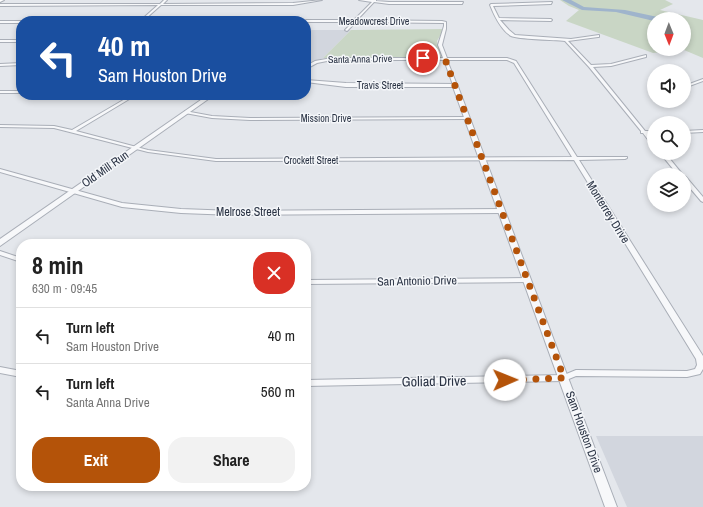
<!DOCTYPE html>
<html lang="en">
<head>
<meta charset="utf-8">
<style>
	:root { --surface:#fff; --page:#f2f2f2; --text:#222; --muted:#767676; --line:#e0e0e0; --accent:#b45309 }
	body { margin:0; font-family:"Archivo Narrow",sans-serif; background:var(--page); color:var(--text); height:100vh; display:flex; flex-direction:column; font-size:15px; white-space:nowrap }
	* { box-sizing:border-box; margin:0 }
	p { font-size:13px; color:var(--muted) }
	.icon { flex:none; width:22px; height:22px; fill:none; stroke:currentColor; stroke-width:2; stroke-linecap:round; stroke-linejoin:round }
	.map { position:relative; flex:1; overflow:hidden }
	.drawer { position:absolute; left:16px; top:239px; width:295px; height:252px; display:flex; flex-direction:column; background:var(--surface); border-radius:16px; box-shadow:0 2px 6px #0003 }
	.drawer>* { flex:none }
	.guide { position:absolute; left:16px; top:16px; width:295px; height:84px; border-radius:16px; box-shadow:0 2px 6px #0003; background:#1a4fa0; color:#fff; overflow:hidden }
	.needle { width:26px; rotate:179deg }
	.tools { position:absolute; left:647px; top:12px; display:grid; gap:8px }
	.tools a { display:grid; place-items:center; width:44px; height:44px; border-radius:50%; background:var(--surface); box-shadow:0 2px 6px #0003; font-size:20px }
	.pin { position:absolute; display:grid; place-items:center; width:34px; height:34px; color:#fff; margin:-17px; border:2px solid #fff; border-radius:50%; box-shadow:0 1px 4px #0007 }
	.me { position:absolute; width:44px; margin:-22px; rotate:89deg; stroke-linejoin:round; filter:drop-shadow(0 0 3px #0008) }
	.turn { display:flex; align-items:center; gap:14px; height:84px; padding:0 16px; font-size:18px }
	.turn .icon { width:52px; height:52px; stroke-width:2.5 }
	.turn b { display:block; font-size:28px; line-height:34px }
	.round { display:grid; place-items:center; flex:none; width:42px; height:42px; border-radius:16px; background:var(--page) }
	.summary { display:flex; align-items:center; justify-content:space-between; height:68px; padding:0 16px }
	h1 { font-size:24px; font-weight:700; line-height:30px }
	.action { display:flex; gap:8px; margin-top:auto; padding:8px 16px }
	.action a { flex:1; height:46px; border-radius:16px; background:var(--accent); color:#fff; font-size:16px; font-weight:700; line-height:46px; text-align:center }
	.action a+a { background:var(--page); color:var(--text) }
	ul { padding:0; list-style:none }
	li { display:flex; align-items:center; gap:12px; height:56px; padding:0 16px; border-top:1px solid var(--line) }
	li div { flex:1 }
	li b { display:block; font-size:15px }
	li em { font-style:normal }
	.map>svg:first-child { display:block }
</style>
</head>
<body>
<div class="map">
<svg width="703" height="507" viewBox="0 0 703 507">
	<rect width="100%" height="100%" fill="#e4e7ec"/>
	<g fill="#d2d6de">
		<path d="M 306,30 L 351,30 L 323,58 L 306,65 Z"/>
		<path d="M 596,436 L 703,436 L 703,507 L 627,507 Z"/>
	</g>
	<g fill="#c9d6c5" fill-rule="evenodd">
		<path d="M 560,0 L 665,0 L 673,4 L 660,10 L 703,20 L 703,58 L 684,50 L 653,53 L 566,21 L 579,10 L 569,6 ZM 654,19 L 684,19 L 684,49 L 654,49 Z"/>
		<path d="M 444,29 L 437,41 L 441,57 L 323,58 L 351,30 Z"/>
	</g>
	<path fill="#9fb4cc" d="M 562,0 L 571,0 L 584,7 L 625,10 L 667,19 L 654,19 L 654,21 L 616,12 L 582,10 Z"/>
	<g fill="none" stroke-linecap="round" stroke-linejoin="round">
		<defs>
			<g id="minor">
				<path d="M 164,0 L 167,0 L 163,4 L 293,3 L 322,0 L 293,5 L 161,5 L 143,21 L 140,21 L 158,5 L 0,6 L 0,4 L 160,4 Z"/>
				<path d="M 359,0 L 376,0 L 376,1 L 389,2 L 463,2 L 462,4 L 389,4 L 374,2 L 357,20 L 442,21 L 446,22 L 446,29 L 442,45 L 447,58 L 507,58 L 516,61 L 577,157 L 627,157 L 627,158 L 625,159 L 579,160 L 703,356 L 703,369 L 700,374 L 687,377 L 576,376 L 564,381 L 306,386 L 306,380 L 564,375 L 576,370 L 687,371 L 695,369 L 697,365 L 696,359 L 574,160 L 216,161 L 148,152 L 54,128 L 0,127 L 0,125 L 54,126 L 72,130 L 125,99 L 107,96 L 105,95 C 112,95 119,96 126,96 C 129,97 132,95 136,95 L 76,131 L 148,150 L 216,159 L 572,157 L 514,63 L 507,60 L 447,60 L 457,85 L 455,86 L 453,85 L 444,60 L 332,60 L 317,63 L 306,69 L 306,66 L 315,61 L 332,58 L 443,58 L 438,45 L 444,26 L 444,23 L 442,23 L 356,22 L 347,31 L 345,30 L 353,22 L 306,22 L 306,21 L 305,21 L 306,20 L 354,20 L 372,2 Z"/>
				<path d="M 552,2 L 551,4 L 493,6 L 499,18 L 551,19 L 552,20 L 551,21 L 500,20 L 509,30 L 515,35 L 571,39 L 599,35 L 599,37 L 598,37 L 568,41 L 591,65 L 611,64 L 646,55 L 646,57 L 611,66 L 593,67 L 645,131 L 654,131 L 654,133 L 648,133 L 654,141 L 654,145 L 652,145 L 643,133 L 641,133 L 641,131 L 589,67 L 565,41 C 555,40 517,39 511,36 C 501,30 494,15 490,5 L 491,4 Z"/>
				<rect x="0" y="21" width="21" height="2"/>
				<rect x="0" y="40" width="21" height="2"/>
				<path d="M 703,79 L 703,81 L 684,88 L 684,86 Z"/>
				<rect x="0" y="91" width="21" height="2"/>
				<path d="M 185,111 L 212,116 L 250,118 L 467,117 L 469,118 L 467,119 L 250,120 L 212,118 L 185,113 Z"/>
				<path d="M 703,130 L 703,132 L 684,133 L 684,131 Z"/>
				<path d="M 660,153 L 665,153 L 683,175 L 678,175 Z"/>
				<path d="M 0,169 L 122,203 L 181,209 L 234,211 L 501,209 L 504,211 L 501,213 L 234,215 L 181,213 L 122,207 L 0,172 Z"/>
				<path d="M 684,176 L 686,177 L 703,197 L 703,202 L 701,201 L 684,181 Z"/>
				<path d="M 0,251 L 21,258 L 21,262 L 0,255 Z"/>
				<path d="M 527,278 L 529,278 L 530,280 L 529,282 L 527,282 L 306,284 L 306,280 Z"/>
				<path d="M 0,367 L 21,371 L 21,377 L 0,373 Z"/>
			</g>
			<g id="tertiary">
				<path d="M 21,63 L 21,65 L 0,66 L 0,64 Z"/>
				<path d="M 306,80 L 346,83 L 457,84 L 617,507 L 605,507 L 453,87 L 346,87 L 306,82 Z"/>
				<path d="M 208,95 L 214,95 L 0,246 L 0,239 Z"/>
			</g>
			<path id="secondary" d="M 0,0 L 4,0 L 0,2 Z"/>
		</defs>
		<use href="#minor" stroke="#a9aeb7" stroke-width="2"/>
		<use href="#tertiary" stroke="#a9aeb7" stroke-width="2"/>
		<use href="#secondary" stroke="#a9aeb7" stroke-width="2"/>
		<use href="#minor" fill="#f7f8fa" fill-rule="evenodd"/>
		<use href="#tertiary" fill="#f7f8fa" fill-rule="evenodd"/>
		<use href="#secondary" fill="#fff" fill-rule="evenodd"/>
	</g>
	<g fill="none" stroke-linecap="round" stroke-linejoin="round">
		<path stroke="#b45309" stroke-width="7" stroke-dasharray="0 12.6" d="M 423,58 L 445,59 L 564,378 L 505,380"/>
	</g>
	<g text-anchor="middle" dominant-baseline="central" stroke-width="3" stroke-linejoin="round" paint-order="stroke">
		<g font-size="10" fill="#2b3445" stroke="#f4f6f9">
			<text x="374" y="21">Meadowcrest Drive</text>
			<text transform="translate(360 59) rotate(-1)">Santa Anna Drive</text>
			<text x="380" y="85">Travis Street</text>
			<text x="326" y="118">Mission Drive</text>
			<text x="311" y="160">Crockett Street</text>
		</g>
		<g font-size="12" fill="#2b3445" stroke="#f4f6f9">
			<text transform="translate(105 169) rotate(-35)">Old Mill Run</text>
			<text x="248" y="212">Melrose Street</text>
			<text transform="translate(608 212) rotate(58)">Monterrey Drive</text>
			<text transform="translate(417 281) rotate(-1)">San Antonio Drive</text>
			<text transform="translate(584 432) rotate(70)">Sam Houston Drive</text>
		</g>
		<g font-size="14" fill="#2b3445" stroke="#f4f6f9">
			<text transform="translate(434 381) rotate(-1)">Goliad Drive</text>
		</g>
	</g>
</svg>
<div class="tools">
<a><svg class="needle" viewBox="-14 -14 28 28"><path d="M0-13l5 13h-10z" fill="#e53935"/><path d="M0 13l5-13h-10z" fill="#767676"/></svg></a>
<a><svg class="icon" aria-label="sound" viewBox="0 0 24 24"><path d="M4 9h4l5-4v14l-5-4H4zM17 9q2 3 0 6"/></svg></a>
<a><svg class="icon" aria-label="search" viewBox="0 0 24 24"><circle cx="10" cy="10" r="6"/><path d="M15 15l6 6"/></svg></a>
<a><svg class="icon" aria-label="layers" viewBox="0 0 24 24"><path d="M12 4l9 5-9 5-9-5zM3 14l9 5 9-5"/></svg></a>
</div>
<div class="pin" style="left:423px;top:58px;background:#d93025"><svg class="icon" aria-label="arrive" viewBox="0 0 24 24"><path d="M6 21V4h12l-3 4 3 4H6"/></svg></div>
<svg class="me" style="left:505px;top:380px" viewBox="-20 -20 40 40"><circle r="19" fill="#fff"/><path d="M0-13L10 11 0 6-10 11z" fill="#b45309"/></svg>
<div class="guide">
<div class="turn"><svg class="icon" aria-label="left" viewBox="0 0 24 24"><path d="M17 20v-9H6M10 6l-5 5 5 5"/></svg><div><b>40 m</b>Sam Houston Drive</div></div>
</div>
<section class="drawer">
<div class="summary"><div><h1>8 min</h1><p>630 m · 09:45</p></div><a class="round" style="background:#d93025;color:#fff"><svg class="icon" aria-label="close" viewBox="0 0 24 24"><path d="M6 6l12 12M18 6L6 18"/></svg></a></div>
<ul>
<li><svg class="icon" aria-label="left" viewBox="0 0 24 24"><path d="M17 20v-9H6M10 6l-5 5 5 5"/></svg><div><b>Turn left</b><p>Sam Houston Drive</p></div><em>40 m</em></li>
<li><svg class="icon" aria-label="left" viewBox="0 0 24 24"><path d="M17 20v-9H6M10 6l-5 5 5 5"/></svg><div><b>Turn left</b><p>Santa Anna Drive</p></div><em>560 m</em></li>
</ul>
<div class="action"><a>Exit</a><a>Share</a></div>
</section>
</div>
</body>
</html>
